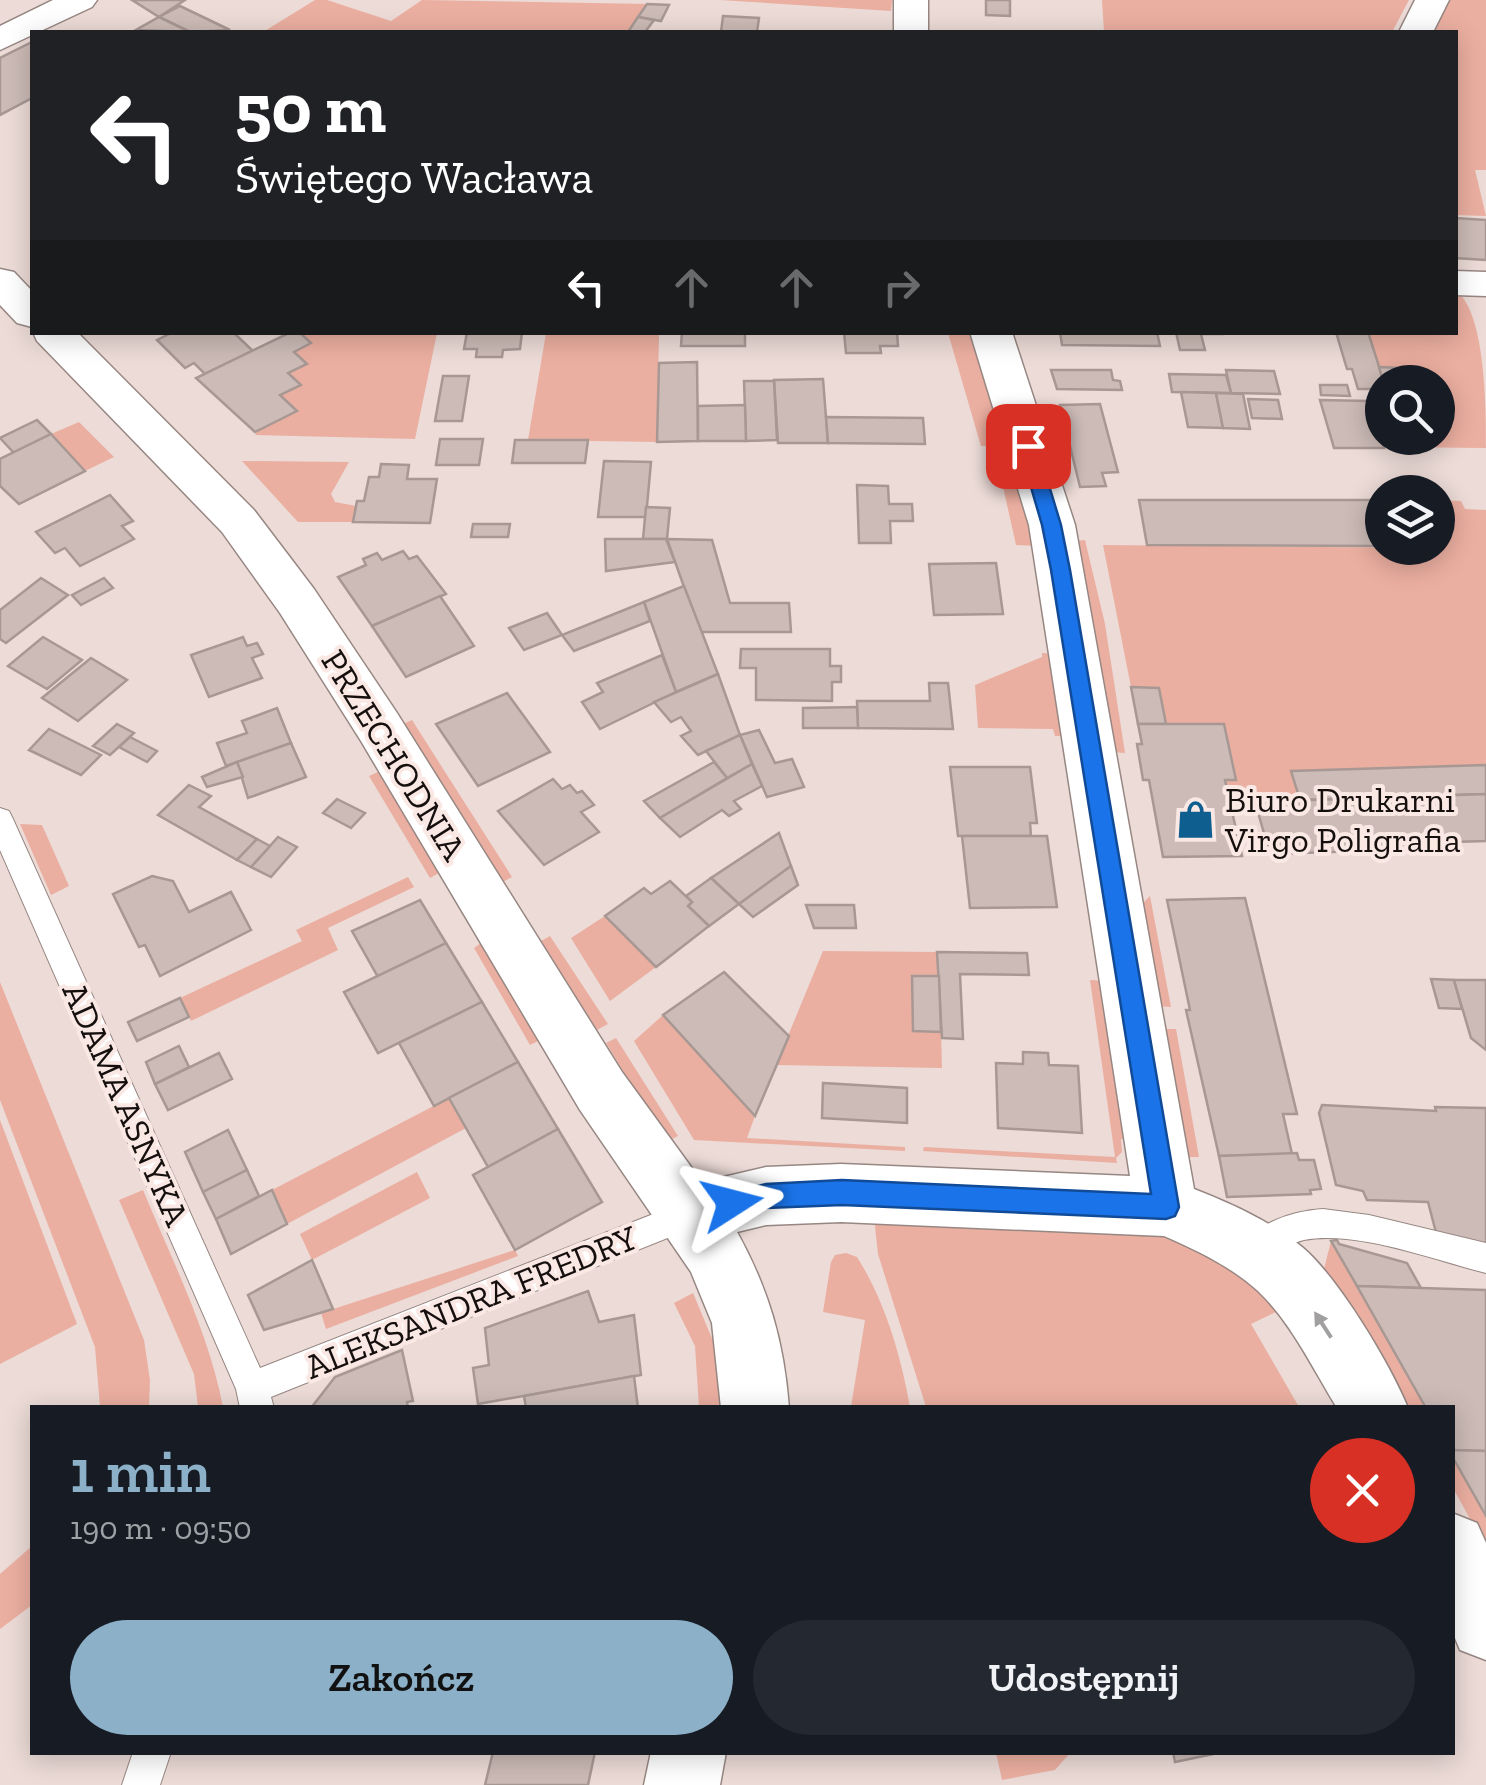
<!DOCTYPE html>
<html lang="pl">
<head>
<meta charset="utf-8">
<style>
	:root { --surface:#171b24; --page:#242831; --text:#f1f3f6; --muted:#9ea1a6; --accent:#8bb0c8 }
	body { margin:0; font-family:"Zilla Slab",serif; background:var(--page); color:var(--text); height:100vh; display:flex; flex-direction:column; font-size:38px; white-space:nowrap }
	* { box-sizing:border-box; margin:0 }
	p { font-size:32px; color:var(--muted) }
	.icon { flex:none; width:55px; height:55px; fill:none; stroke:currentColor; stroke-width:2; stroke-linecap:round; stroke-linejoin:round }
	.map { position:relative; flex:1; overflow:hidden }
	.panel { position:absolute; left:30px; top:1405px; width:1425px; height:350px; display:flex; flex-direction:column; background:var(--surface); border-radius:0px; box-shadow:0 5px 25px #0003 }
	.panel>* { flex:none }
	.top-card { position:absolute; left:30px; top:30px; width:1428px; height:305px; border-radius:0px; box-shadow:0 5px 25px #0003; background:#202124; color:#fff; overflow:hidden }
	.tools { position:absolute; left:1365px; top:365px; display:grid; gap:20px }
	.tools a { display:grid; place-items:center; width:90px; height:90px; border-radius:50%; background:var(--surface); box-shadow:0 5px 25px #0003; font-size:50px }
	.pin { position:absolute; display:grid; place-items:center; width:85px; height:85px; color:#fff; margin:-42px; border-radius:20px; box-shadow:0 5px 15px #0006 }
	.me { position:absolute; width:110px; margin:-55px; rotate:81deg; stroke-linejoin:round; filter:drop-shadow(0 0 8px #0008) }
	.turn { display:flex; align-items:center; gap:35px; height:210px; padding:0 40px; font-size:45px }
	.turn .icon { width:130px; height:130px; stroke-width:2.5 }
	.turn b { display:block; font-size:70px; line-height:85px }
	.lanes { display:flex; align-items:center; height:95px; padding:0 40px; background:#0003; justify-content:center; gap:50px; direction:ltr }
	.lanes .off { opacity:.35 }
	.round { display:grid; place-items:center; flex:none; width:105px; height:105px; border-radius:52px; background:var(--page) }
	.overview { display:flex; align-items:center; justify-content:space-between; height:170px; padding:0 40px }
	h1 { font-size:60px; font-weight:600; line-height:75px; color:var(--accent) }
	.action { display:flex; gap:20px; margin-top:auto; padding:20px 40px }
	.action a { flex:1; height:115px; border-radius:60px; background:var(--accent); color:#111; font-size:40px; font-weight:600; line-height:115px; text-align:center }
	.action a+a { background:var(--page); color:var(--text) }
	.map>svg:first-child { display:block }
</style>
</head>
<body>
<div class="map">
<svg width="1486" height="1785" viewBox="0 0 1486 1785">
	<rect width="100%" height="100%" fill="#ecdbd7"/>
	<g fill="#ebafa1">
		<path d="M 315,0 L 327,0 L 391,21 L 422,0 L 647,4 L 628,32 L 263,32 Z"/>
		<path d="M 720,0 L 892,0 L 891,11 Z"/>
		<path d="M 1102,0 L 1409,0 L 1392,32 L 1104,32 Z"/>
		<path d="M 1447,0 L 1486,0 L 1486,170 L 1475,170 L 1486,216 L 1455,215 L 1455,32 L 1430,32 Z"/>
		<path d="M 1455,290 C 1486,311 1486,409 1486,448 L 1389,447 L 1386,438 L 1438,438 L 1438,382 L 1384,382 L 1404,381 L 1401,368 L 1379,367 L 1368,333 L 1455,332 Z"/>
		<path d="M 299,333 L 437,333 L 415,439 L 255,435 L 280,395 L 301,385 L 288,373 L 306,364 L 294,352 Z"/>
		<path d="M 546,333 L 659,333 L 657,442 L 528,440 Z"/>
		<path d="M 948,333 L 978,333 L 1013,447 L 981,446 Z"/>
		<path d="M 79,422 L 114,457 L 85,471 L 51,434 Z"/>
		<path d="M 997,460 L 1017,460 L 1040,546 L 1016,545 Z"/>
		<path d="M 242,461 L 349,462 L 331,494 L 335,502 L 356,506 L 353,522 L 298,522 Z"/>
		<path d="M 1438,500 L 1461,501 L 1465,509 L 1486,510 L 1486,765 L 1292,771 L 1300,800 L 1230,802 L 1225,780 L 1236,779 L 1224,724 L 1166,724 L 1159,688 L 1131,687 L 1103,545 L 1438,548 Z"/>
		<path d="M 1085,540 L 1105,624 L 1125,753 L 1112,752 L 1073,541 Z"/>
		<path d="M 1042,653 L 1060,654 L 1073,736 L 1055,736 L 1053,729 L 978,728 L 975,685 L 1042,657 Z"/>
		<path d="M 412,720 L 512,877 L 503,882 L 403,724 Z"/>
		<path d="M 378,772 L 439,873 L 430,878 L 369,776 Z"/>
		<path d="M 20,824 L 42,825 L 69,886 L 51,895 Z"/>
		<path d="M 408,877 L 414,887 L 328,928 L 338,950 L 191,1021 L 180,998 L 302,941 L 296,930 Z"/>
		<path d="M 1150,896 L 1171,1007 L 1155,1006 L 1139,907 Z"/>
		<path d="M 605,916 L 656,967 L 610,1001 L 571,938 Z"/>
		<path d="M 550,936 L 608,1024 L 597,1030 L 541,941 Z"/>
		<path d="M 481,943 L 540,1040 L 530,1045 L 474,948 Z"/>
		<path d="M 823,951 L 937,952 L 939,976 L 912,977 L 913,1031 L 941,1032 L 942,1068 L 776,1065 Z"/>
		<path d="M 1090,980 L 1108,981 L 1130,1139 L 1121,1139 L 1122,1152 L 1116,1158 L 1117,1163 L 923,1151 L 924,1147 L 1115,1157 Z"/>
		<path d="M 0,982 L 144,1340 L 150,1380 L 149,1407 L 100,1407 L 95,1347 L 0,1100 Z"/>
		<path d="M 663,1015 L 755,1116 L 747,1138 L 905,1147 L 905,1151 L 694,1140 L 634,1041 Z"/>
		<path d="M 1159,1029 L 1176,1029 L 1199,1157 L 1180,1157 Z"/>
		<path d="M 616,1038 L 678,1136 L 668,1141 L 660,1132 L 606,1043 Z"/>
		<path d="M 449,1098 L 466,1128 L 287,1224 L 272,1190 Z"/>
		<path d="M 0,1120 L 77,1324 L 0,1364 Z"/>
		<path d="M 417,1172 L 430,1198 L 312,1260 L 300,1234 Z"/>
		<path d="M 143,1190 C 172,1260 209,1333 223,1407 L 198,1407 L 194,1374 L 119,1200 Z"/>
		<path d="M 874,1217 L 1168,1233 L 1226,1255 L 1278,1311 L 1251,1324 L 1299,1407 L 926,1407 L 878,1254 Z"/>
		<path d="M 1331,1241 L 1426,1407 L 1403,1407 L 1323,1273 Z"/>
		<path d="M 515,1250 L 518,1256 L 326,1329 L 321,1313 Z"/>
		<path d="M 846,1253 L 857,1257 C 885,1301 901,1356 910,1407 L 851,1407 L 865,1320 L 823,1312 L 831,1262 L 835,1255 Z"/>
		<path d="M 693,1293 L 716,1348 L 721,1407 L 699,1407 L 695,1346 L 674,1303 Z"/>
		<path d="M 1452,1456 L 1486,1516 L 1486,1548 L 1453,1488 Z"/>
		<path d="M 32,1546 L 32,1605 L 0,1629 L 0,1574 Z"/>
		<path d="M 996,1753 L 996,1752 L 1070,1753 L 1055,1770 L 1002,1780 Z"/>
	</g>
	<g fill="#ccbbb7" stroke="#a89894" stroke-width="2.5">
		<path d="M 132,0 L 185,0 L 159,17 Z"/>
		<path d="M 986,0 L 1010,0 L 1010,16 L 986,15 Z"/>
		<path d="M 647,4 L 669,5 L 661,21 L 638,17 Z"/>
		<path d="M 180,6 L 230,30 L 190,32 L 159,17 Z"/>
		<path d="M 723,16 L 759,18 L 757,32 L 721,32 Z"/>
		<path d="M 159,17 L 190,32 L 136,30 Z"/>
		<path d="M 638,17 L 654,20 L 645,32 L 628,32 Z"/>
		<path d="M 32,42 L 32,98 L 0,115 L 0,58 Z"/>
		<path d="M 1455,218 L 1486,220 L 1486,260 L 1455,258 Z"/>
		<path d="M 173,332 L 233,332 L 253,351 L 205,374 L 194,363 L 185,368 L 157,340 Z"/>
		<path d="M 291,332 L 299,332 L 311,343 L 294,352 L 307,364 L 288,373 L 301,385 L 280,395 L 297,411 L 255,432 L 196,378 Z"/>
		<path d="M 467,332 L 522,332 L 520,349 L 503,350 L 502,357 L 476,357 L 477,349 L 464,349 Z"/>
		<path d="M 682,332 L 745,332 L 745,346 L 681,346 Z"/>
		<path d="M 844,332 L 897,332 L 898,346 L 880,346 L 881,353 L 846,353 Z"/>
		<path d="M 1060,332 L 1157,332 L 1160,346 L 1062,345 Z"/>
		<path d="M 1176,332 L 1223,332 L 1223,334 L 1201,334 L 1205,350 L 1180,350 Z"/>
		<path d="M 1336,332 L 1368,332 L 1384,382 L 1382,389 L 1358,389 L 1352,369 L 1347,369 Z"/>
		<path d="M 697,362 L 698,441 L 657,442 L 659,363 Z"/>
		<path d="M 1379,367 L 1401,368 L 1405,381 L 1383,381 Z"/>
		<path d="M 1051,370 L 1111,370 L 1113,380 L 1120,381 L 1122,390 L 1057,389 Z"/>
		<path d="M 1226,370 L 1274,371 L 1280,394 L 1231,393 Z"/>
		<path d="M 1169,374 L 1226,375 L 1231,393 L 1172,392 Z"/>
		<path d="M 443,376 L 469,376 L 462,421 L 435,421 Z"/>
		<path d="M 823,379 L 828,443 L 778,443 L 774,380 Z"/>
		<path d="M 744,381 L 774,381 L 777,440 L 746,441 Z"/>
		<path d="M 1320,385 L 1347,385 L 1350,396 L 1321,395 Z"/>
		<path d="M 1181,392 L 1216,393 L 1223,428 L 1188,427 Z"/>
		<path d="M 1216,393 L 1243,394 L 1250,429 L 1223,428 Z"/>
		<path d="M 1248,399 L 1278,400 L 1282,419 L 1252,418 Z"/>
		<path d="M 1320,400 L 1369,401 L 1384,448 L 1334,448 Z"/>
		<path d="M 1100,404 L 1118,472 L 1102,473 L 1106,486 L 1080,487 L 1060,405 Z"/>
		<path d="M 745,405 L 746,441 L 698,441 L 698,406 Z"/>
		<path d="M 826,417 L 923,418 L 925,444 L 828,443 Z"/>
		<path d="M 37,420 L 51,434 L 14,453 L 0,438 Z"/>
		<path d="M 51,434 L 85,471 L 19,504 L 0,486 L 0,459 Z"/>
		<path d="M 440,439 L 483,439 L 479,465 L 436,465 Z"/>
		<path d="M 515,440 L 588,440 L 585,463 L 512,463 Z"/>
		<path d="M 604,461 L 651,462 L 646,517 L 598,517 Z"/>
		<path d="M 381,464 L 409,465 L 407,479 L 437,479 L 430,523 L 353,522 L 357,501 L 364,501 L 369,477 L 379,477 Z"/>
		<path d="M 857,485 L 888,486 L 889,504 L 912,504 L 913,521 L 890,521 L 891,543 L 859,543 Z"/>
		<path d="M 110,495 L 133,521 L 122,526 L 134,539 L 80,566 L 65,548 L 55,553 L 36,532 Z"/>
		<path d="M 1139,500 L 1382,500 L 1382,546 L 1147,545 Z"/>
		<path d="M 646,507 L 670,508 L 667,539 L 643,539 Z"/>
		<path d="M 473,524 L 510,524 L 508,537 L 471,537 Z"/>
		<path d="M 605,539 L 666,539 L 675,562 L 606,571 Z"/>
		<path d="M 667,539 L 712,540 L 730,603 L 789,603 L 791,632 L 700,632 Z"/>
		<path d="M 403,551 L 409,559 L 417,556 L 446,594 L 372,626 L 338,577 L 366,565 L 363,559 L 377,553 L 382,560 Z"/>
		<path d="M 996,563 L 1003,614 L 934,615 L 929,564 Z"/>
		<path d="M 41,578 L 68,595 L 6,643 L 0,639 L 0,610 Z"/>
		<path d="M 104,578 L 113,588 L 81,605 L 72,595 Z"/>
		<path d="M 684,586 L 718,674 L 676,692 L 644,602 Z"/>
		<path d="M 440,596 L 474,646 L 406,677 L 372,626 Z"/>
		<path d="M 644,602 L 650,621 L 574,651 L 562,635 Z"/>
		<path d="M 547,613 L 562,635 L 524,650 L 509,628 Z"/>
		<path d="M 43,637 L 82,660 L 47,689 L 8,666 Z"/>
		<path d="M 243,637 L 247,646 L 257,643 L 263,654 L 252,658 L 262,678 L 209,697 L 191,655 Z"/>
		<path d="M 741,649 L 830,649 L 830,666 L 841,666 L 841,682 L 832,682 L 832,701 L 756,700 L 756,668 L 740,668 Z"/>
		<path d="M 662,655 L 676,692 L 600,729 L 582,702 L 603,692 L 597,683 Z"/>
		<path d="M 91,658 L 127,680 L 78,721 L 42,698 Z"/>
		<path d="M 718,674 L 740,735 L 698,755 L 681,736 L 691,731 L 681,717 L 671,722 L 654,702 Z"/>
		<path d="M 929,683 L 948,683 L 953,729 L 858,728 L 857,701 L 930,701 Z"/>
		<path d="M 1131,687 L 1159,688 L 1166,724 L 1138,724 Z"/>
		<path d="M 507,693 L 550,752 L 478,786 L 436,724 Z"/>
		<path d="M 857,707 L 858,728 L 803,728 L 803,708 Z"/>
		<path d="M 277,708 L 291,743 L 226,766 L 217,743 L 247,733 L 242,721 Z"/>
		<path d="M 117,724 L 134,733 L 110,755 L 93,746 Z"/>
		<path d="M 1138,724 L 1224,724 L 1236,780 L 1225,780 L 1242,856 L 1163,857 L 1149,780 L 1143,780 L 1137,744 L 1142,744 Z"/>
		<path d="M 49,729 L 101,755 L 81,775 L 29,750 Z"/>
		<path d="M 759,730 L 775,763 L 792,759 L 804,787 L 767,797 L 740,735 Z"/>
		<path d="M 740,735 L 752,764 L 727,778 L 706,751 Z"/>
		<path d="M 130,737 L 157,751 L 147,762 L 119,747 Z"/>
		<path d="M 291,743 L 306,777 L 248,798 L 237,762 Z"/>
		<path d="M 237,762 L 243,777 L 207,787 L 202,777 Z"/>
		<path d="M 714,762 L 727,778 L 660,818 L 644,801 Z"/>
		<path d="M 752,764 L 762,786 L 734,801 L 741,809 L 729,816 L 722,810 L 680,837 L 660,818 Z"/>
		<path d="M 1486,765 L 1486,794 L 1300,800 L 1291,771 Z"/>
		<path d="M 950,767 L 1030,767 L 1037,823 L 1030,823 L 1031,836 L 958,836 Z"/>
		<path d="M 553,779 L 562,789 L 570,785 L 577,793 L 582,791 L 594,805 L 581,812 L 599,832 L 544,865 L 498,811 Z"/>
		<path d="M 189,785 L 211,796 L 199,807 L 257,839 L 237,860 L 158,815 Z"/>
		<path d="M 1486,794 L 1486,841 L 1419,843 L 1421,849 L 1270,854 L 1255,802 Z"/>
		<path d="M 337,799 L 365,813 L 351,828 L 323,813 Z"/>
		<path d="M 779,833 L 791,866 L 739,904 L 711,878 Z"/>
		<path d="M 962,836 L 1047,836 L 1057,907 L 970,908 Z"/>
		<path d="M 278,837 L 297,847 L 271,877 L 251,867 Z"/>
		<path d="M 257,839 L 270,846 L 251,867 L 237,860 Z"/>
		<path d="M 791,866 L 798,885 L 753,917 L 739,904 Z"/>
		<path d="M 152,876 L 173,881 L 189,912 L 231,892 L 251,930 L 160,976 L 145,945 L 139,947 L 113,894 Z"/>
		<path d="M 711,878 L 739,904 L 709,926 L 688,906 L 692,902 L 686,896 Z"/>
		<path d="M 670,881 L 692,902 L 688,906 L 709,926 L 656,967 L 605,916 L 644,888 L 651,894 Z"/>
		<path d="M 1245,898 L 1297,1114 L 1283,1114 L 1292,1154 L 1219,1156 L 1186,1010 L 1190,1010 L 1167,900 Z"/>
		<path d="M 420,900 L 446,943 L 378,977 L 352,931 Z"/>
		<path d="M 806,905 L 854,905 L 856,928 L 814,928 Z"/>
		<path d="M 446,943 L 482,1002 L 378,1053 L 344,992 Z"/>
		<path d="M 937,952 L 1027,953 L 1029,975 L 960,974 L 963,1039 L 942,1038 Z"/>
		<path d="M 724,972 L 789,1036 L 755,1116 L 663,1015 Z"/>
		<path d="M 912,976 L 939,976 L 941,1032 L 913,1031 Z"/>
		<path d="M 1431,979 L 1454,980 L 1462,1009 L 1439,1008 Z"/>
		<path d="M 1454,980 L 1486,980 L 1486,1050 L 1471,1038 Z"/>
		<path d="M 180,998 L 189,1017 L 137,1041 L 128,1022 Z"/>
		<path d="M 482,1002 L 518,1062 L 434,1106 L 399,1043 Z"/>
		<path d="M 179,1046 L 189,1067 L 155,1084 L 146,1062 Z"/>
		<path d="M 1023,1052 L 1048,1053 L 1049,1065 L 1078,1066 L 1082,1133 L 998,1128 L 996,1063 L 1023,1064 Z"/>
		<path d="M 219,1053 L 232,1079 L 168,1110 L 155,1084 Z"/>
		<path d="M 518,1062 L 558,1129 L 488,1167 L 449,1098 Z"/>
		<path d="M 823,1083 L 907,1088 L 907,1123 L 822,1118 Z"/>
		<path d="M 1322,1105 L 1436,1111 L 1435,1107 L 1486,1108 L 1486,1244 L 1439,1244 L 1428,1202 L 1367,1200 L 1363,1191 L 1336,1185 L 1319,1113 Z"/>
		<path d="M 558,1129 L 602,1202 L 515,1250 L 473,1175 Z"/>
		<path d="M 228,1130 L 247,1170 L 203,1192 L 185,1152 Z"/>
		<path d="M 1297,1153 L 1299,1160 L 1314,1160 L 1321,1189 L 1310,1190 L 1311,1194 L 1227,1197 L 1219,1156 Z"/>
		<path d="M 247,1170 L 259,1196 L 216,1219 L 203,1192 Z"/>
		<path d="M 272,1190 L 287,1224 L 231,1254 L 216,1219 Z"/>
		<path d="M 1337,1240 L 1339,1244 L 1407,1263 L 1421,1288 L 1357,1286 L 1331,1241 Z"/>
		<path d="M 312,1260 L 333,1309 L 264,1330 L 248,1295 Z"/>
		<path d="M 1357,1286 L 1486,1290 L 1486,1451 L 1452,1450 L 1452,1408 L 1426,1408 Z"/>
		<path d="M 588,1291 L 599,1322 L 634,1315 L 641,1375 L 478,1404 L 473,1368 L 489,1365 L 485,1328 Z"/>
		<path d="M 402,1350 L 413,1401 L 407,1402 L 408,1408 L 311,1408 L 335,1377 Z"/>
		<path d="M 634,1376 L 638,1408 L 526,1408 L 524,1396 Z"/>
		<path d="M 1452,1450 L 1486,1451 L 1486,1516 L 1452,1456 Z"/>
		<path d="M 493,1752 L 595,1752 L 588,1785 L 485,1785 Z"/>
		<path d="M 1173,1752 L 1223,1752 L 1175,1762 Z"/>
	</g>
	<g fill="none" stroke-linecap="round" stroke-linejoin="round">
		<defs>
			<g id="service">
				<path d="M 0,808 L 9,811 L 13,819 L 260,1368 L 689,1200 L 700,1205 L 705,1215 L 700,1225 L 271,1397 L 274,1408 L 240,1408 L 236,1389 L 0,850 Z"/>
				<path d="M 1323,1209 L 1369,1215 L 1486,1243 L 1486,1273 C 1434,1260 1357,1230 1304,1240 C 1286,1244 1274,1260 1257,1266 L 1246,1262 L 1241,1251 C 1254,1222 1294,1211 1323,1209 Z"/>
				<path d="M 133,1752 L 171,1752 L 160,1785 L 122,1785 Z"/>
			</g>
			<g id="minor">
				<rect x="894" y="0" width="34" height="32"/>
				<path d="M 1415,0 L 1449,0 L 1433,32 L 1399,32 Z"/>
				<path d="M 0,269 L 14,272 L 32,291 L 32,327 L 17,323 L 0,305 Z"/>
				<path d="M 1455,271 L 1486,272 L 1486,296 L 1455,295 Z"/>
				<path d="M 32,330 L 77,332 L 254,510 L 314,589 L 397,713 L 622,1072 L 702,1182 L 766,1167 L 841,1164 L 1130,1176 L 1029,525 L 970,332 L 1012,332 L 1075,525 L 1194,1189 C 1232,1204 1270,1221 1302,1247 C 1338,1277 1390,1364 1408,1408 L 1337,1408 C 1313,1369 1291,1322 1258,1291 C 1232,1267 1196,1250 1164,1236 L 841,1222 L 766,1225 L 737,1232 C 769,1290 784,1342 789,1408 L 721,1408 L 712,1323 L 691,1272 L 580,1110 L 361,741 L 280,613 L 222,532 L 37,341 Z"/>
				<path d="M 1452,1513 L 1477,1523 L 1486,1543 L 1486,1660 L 1460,1650 L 1452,1631 Z"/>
				<path d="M 651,1752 L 726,1752 L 720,1785 L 644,1785 Z"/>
			</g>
			<path id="tertiary" d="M 53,0 L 97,0 L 92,7 L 0,50 L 0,26 Z"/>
		</defs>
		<use href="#service" stroke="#978783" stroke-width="2"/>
		<use href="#minor" stroke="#978783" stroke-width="3"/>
		<use href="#tertiary" stroke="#978783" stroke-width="3"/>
		<use href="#service" fill="#fff" fill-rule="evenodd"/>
		<use href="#minor" fill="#fff" fill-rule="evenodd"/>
		<use href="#tertiary" fill="#fff" fill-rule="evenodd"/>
	</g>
	<defs><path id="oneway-solid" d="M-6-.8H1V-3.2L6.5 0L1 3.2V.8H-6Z" transform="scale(2.5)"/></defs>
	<use fill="#a19f9f" href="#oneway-solid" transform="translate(1323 1325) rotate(-123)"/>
	<path fill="#1a73e8" stroke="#114b97" stroke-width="2.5" d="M 1028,440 L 1037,446 L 1061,525 L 1070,570 L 1179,1207 L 1175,1216 L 1166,1219 L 842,1205 L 766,1208 L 732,1215 L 723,1212 L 719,1203 L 723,1194 L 766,1184 L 842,1180 L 1151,1194 L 1051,570 L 1042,525 L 1019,446 Z"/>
	<defs>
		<symbol id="shop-bare" viewBox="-9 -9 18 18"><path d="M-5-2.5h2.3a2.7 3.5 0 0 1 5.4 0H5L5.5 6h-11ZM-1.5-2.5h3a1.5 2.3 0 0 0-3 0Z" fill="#0e5e90" stroke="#fae8e4" stroke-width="2.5" paint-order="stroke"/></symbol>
	</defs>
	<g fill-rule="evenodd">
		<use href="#shop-bare" x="1168" y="792" width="55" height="55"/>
	</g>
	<g text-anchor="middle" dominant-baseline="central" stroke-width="8" stroke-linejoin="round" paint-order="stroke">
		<g font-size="35" fill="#150f0e" stroke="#fae8e4">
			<text transform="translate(394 755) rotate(58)">PRZECHODNIA</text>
			<text transform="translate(126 1104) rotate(66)">ADAMA ASNYKA</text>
			<text transform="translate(471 1302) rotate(-22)">ALEKSANDRA FREDRY</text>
		</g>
		<g font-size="35" fill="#150f0e" stroke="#fae8e4" text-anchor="start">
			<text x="1225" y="800">Biuro Drukarni<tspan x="1225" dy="40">Virgo Poligrafia</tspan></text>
		</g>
	</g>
</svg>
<div class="tools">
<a><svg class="icon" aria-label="search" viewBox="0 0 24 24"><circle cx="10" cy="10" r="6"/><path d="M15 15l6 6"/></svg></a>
<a><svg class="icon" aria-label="layers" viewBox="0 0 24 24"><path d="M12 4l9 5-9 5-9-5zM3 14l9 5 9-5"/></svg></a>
</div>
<div class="pin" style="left:1028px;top:446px;background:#d93025"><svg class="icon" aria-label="arrive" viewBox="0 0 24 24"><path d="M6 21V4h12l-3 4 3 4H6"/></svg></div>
<svg class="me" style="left:732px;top:1203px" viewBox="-20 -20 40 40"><path d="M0-17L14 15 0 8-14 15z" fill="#1a73e8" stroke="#fff" stroke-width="4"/></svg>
<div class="top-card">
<div class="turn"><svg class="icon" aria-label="left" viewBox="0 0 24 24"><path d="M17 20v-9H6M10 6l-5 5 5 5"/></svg><div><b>50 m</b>Świętego Wacława</div></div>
<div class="lanes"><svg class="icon" aria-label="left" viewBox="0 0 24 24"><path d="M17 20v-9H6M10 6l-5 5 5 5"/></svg><svg class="icon off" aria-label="ahead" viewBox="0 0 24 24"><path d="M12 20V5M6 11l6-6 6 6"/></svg><svg class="icon off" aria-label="ahead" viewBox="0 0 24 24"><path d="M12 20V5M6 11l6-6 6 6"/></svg><svg class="icon off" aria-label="right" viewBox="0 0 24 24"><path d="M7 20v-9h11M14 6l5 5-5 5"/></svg></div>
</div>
<section class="panel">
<div class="overview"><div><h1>1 min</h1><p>190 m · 09:50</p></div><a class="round" style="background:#d93025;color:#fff"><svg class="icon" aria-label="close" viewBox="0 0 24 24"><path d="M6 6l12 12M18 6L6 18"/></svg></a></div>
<div class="action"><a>Zakończ</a><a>Udostępnij</a></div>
</section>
</div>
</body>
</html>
